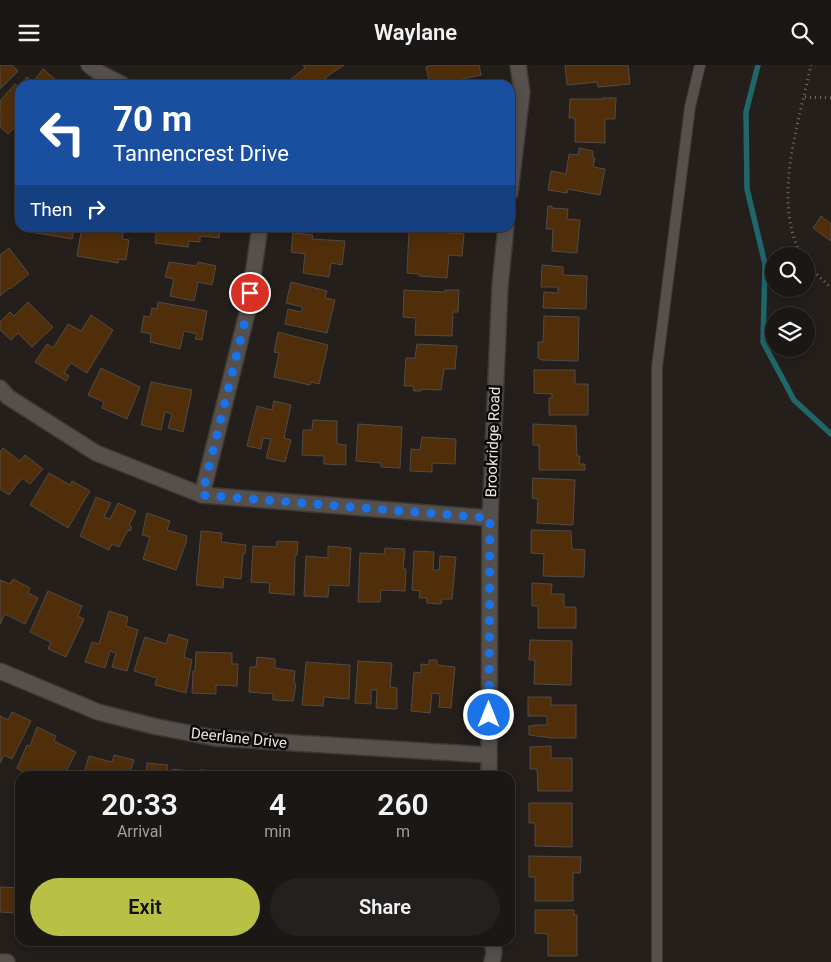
<!DOCTYPE html>
<html lang="en">
<head>
<meta charset="utf-8">
<style>
	:root { --surface:#1b1714; --page:#24201d; --text:#f1f3f6; --muted:#a09fa0; --line:#393634; --accent:#b9c046 }
	body { margin:0; font-family:Roboto,sans-serif; background:var(--page); color:var(--text); height:100vh; display:flex; flex-direction:column; font-size:19px; white-space:nowrap }
	* { box-sizing:border-box; margin:0 }
	p { font-size:16px; color:var(--muted) }
	.icon { flex:none; width:28px; height:28px; fill:none; stroke:currentColor; stroke-width:2; stroke-linecap:round; stroke-linejoin:round }
	.map { position:relative; flex:1; overflow:hidden }
	.panel { position:absolute; left:15px; top:706px; width:500px; height:175px; display:flex; flex-direction:column; background:var(--surface); border-radius:15px; box-shadow:0 2px 12px #0003,0 0 0 1px var(--line) }
	.panel>* { flex:none }
	.banner { position:absolute; left:15px; top:15px; width:500px; height:152px; border-radius:15px; box-shadow:0 2px 12px #0003,0 0 0 1px var(--line); background:#1a4fa0; color:#fff; overflow:hidden }
	.buttons { position:absolute; left:765px; top:182px; display:grid; gap:10px }
	.buttons a { display:grid; place-items:center; width:50px; height:50px; border-radius:50%; background:var(--surface); box-shadow:0 2px 12px #0003,0 0 0 1px var(--line); font-size:25px }
	.pin { position:absolute; display:grid; place-items:center; width:42px; height:42px; color:#fff; margin:-21px; border:2px solid #fff; border-radius:50%; box-shadow:0 1px 5px #0007 }
	.me { position:absolute; width:55px; margin:-28px; rotate:0deg; stroke-linejoin:round; filter:drop-shadow(0 0 4px #0008) }
	.turn { display:flex; align-items:center; gap:18px; height:105px; padding:0 15px; font-size:22px }
	.turn .icon { width:65px; height:65px; stroke-width:2.5 }
	.turn b { display:block; font-size:35px; line-height:42px }
	.then { display:flex; align-items:center; height:48px; padding:0 15px; background:#0003; gap:10px; font-size:19px }
	.eta { display:flex; justify-content:space-evenly; align-items:center; height:85px; text-align:center }
	.eta b { font-size:30px; font-weight:600; line-height:35px }
	.primary-button { display:flex; gap:10px; margin-top:auto; padding:10px 15px }
	.primary-button a { flex:1; height:58px; border-radius:30px; background:var(--accent); color:#111; font-size:20px; font-weight:600; line-height:58px; text-align:center }
	.primary-button a+a { background:var(--page); color:var(--text) }
	header { display:flex; justify-content:space-between; align-items:center; height:65px; padding:0 15px; background:var(--surface); font-size:22px; font-weight:600 }
	.map>svg:first-child { display:block }
</style>
</head>
<body>
<header><svg class="icon" aria-label="menu" viewBox="0 0 24 24"><path d="M4 6h16M4 12h16M4 18h16"/></svg>Waylane<svg class="icon" aria-label="search" viewBox="0 0 24 24"><circle cx="10" cy="10" r="6"/><path d="M15 15l6 6"/></svg></header>
<div class="map">
<svg width="831" height="897" viewBox="0 0 831 897">
	<rect width="100%" height="100%" fill="#241f1b"/>
	<g fill="none" stroke-linecap="round" stroke-linejoin="round">
		<path stroke="#20676c" stroke-width="5.5" d="M 758,0 L 746,47 L 747,124 L 765,199 L 763,277 L 794,335 L 831,369"/>
	</g>
	<g fill="#502e0a" stroke="#504b47">
		<path d="M 0,0 L 12,0 L 18,6 L 0,24 Z"/>
		<path d="M 303,0 L 344,0 L 325,13 L 328,16 L 323,20 L 294,20 L 290,15 L 305,3 Z"/>
		<path d="M 432,0 L 479,0 L 481,10 L 462,14 L 463,20 L 430,20 L 426,2 Z"/>
		<path d="M 565,0 L 628,0 L 630,19 L 598,22 L 597,17 L 567,20 Z"/>
		<path d="M 43,4 L 62,20 L 21,20 L 27,12 L 33,17 Z"/>
		<path d="M 15,19 L 19,22 L 20,21 L 20,63 L 18,65 L 15,62 L 8,69 L 0,62 L 0,54 L 2,51 L 0,50 L 0,36 Z"/>
		<path d="M 602,33 L 616,33 L 615,54 L 605,54 L 605,78 L 575,77 L 575,53 L 569,53 L 570,34 L 603,34 Z"/>
		<path d="M 579,83 L 593,86 L 593,93 L 595,93 L 593,102 L 605,104 L 600,130 L 568,124 L 567,128 L 548,125 L 551,106 L 566,109 L 569,89 L 578,90 Z"/>
		<path d="M 548,141 L 552,141 L 552,143 L 568,144 L 567,154 L 580,155 L 577,188 L 552,186 L 553,164 L 546,164 Z"/>
		<path d="M 821,151 L 831,159 L 831,176 L 813,163 Z"/>
		<path d="M 31,162 L 74,162 L 72,174 L 30,167 Z"/>
		<path d="M 82,162 L 109,162 L 109,165 L 123,167 L 122,174 L 129,175 L 126,195 L 118,194 L 118,198 L 77,191 Z"/>
		<path d="M 157,162 L 220,162 L 219,173 L 200,171 L 200,177 L 189,176 L 188,182 L 155,178 Z"/>
		<path d="M 409,165 L 464,169 L 462,191 L 449,190 L 447,213 L 419,211 L 419,209 L 407,208 Z"/>
		<path d="M 293,168 L 313,170 L 312,174 L 345,176 L 342,200 L 331,198 L 329,212 L 303,208 L 305,189 L 291,187 Z"/>
		<path d="M 9,183 L 29,209 L 10,224 L 9,223 L 0,231 L 0,190 Z"/>
		<path d="M 169,197 L 197,201 L 198,197 L 216,201 L 212,220 L 198,217 L 194,236 L 170,231 L 174,214 L 165,212 Z"/>
		<path d="M 542,200 L 563,202 L 563,210 L 587,211 L 586,244 L 543,243 L 544,227 L 558,228 L 558,222 L 541,222 Z"/>
		<path d="M 291,217 L 327,226 L 325,233 L 335,235 L 327,268 L 285,259 L 288,244 L 301,247 L 303,242 L 286,238 Z"/>
		<path d="M 404,225 L 445,227 L 445,225 L 459,225 L 458,247 L 453,247 L 452,271 L 415,270 L 416,253 L 403,252 Z"/>
		<path d="M 28,237 L 53,262 L 32,282 L 18,268 L 11,275 L 0,265 L 0,257 L 10,247 L 14,251 Z"/>
		<path d="M 158,237 L 207,246 L 202,275 L 195,274 L 197,269 L 184,266 L 180,284 L 150,277 L 151,269 L 141,267 L 144,251 L 150,252 L 152,243 L 157,244 Z"/>
		<path d="M 91,250 L 113,265 L 87,308 L 71,298 L 64,308 L 69,311 L 66,316 L 35,297 L 47,279 L 53,283 L 68,259 L 81,266 Z"/>
		<path d="M 544,251 L 579,252 L 578,296 L 542,295 L 538,293 L 538,277 L 543,277 Z"/>
		<path d="M 278,267 L 328,280 L 319,319 L 311,317 L 310,320 L 274,312 L 279,288 L 274,287 Z"/>
		<path d="M 417,279 L 457,281 L 455,304 L 444,304 L 441,325 L 421,324 L 421,326 L 414,326 L 413,321 L 404,321 L 406,293 L 415,293 Z"/>
		<path d="M 101,303 L 140,322 L 127,354 L 102,343 L 104,337 L 88,330 Z"/>
		<path d="M 534,305 L 575,305 L 575,319 L 588,319 L 588,350 L 549,350 L 549,333 L 552,333 L 552,329 L 534,328 Z"/>
		<path d="M 151,317 L 192,325 L 183,367 L 168,363 L 172,349 L 165,347 L 161,365 L 141,360 Z"/>
		<path d="M 274,336 L 291,340 L 284,373 L 291,375 L 285,397 L 266,393 L 271,374 L 263,373 L 261,384 L 247,381 L 257,341 L 272,345 Z"/>
		<path d="M 313,355 L 337,356 L 337,379 L 346,380 L 346,400 L 324,399 L 324,391 L 302,390 L 303,365 L 312,365 Z"/>
		<path d="M 358,359 L 402,362 L 400,403 L 381,402 L 381,398 L 356,396 Z"/>
		<path d="M 533,359 L 576,361 L 577,391 L 580,391 L 579,399 L 585,399 L 585,405 L 539,405 L 539,380 L 533,380 Z"/>
		<path d="M 422,372 L 456,374 L 455,399 L 432,398 L 432,407 L 410,406 L 411,384 L 420,385 Z"/>
		<path d="M 3,383 L 20,396 L 25,390 L 43,404 L 30,419 L 22,413 L 9,430 L 0,424 L 0,387 Z"/>
		<path d="M 49,408 L 70,420 L 72,416 L 90,426 L 68,463 L 30,440 Z"/>
		<path d="M 533,413 L 575,415 L 573,460 L 537,458 L 538,434 L 532,433 Z"/>
		<path d="M 96,432 L 111,438 L 104,452 L 110,454 L 118,438 L 136,446 L 129,460 L 132,462 L 130,466 L 128,465 L 119,482 L 112,479 L 109,485 L 80,471 Z"/>
		<path d="M 147,448 L 170,456 L 167,465 L 187,471 L 186,474 L 187,475 L 176,505 L 143,494 L 150,472 L 142,470 Z"/>
		<path d="M 531,465 L 571,466 L 572,484 L 585,485 L 584,512 L 543,511 L 544,489 L 531,488 Z"/>
		<path d="M 201,466 L 222,468 L 221,477 L 246,480 L 245,489 L 243,489 L 241,514 L 224,512 L 223,523 L 196,520 Z"/>
		<path d="M 277,476 L 298,477 L 297,490 L 295,490 L 294,530 L 269,528 L 270,518 L 251,517 L 253,481 L 276,482 Z"/>
		<path d="M 328,481 L 351,483 L 349,521 L 329,520 L 328,532 L 304,531 L 306,491 L 328,493 Z"/>
		<path d="M 385,483 L 405,484 L 403,504 L 406,504 L 405,526 L 381,525 L 380,537 L 358,537 L 360,488 L 384,489 Z"/>
		<path d="M 414,486 L 434,487 L 433,505 L 439,505 L 440,491 L 456,492 L 452,534 L 442,534 L 441,539 L 427,538 L 427,533 L 419,533 L 420,526 L 412,525 Z"/>
		<path d="M 13,514 L 30,523 L 28,528 L 38,533 L 25,559 L 5,549 L 0,559 L 0,515 L 10,519 Z"/>
		<path d="M 532,518 L 552,519 L 551,529 L 564,529 L 564,542 L 576,542 L 576,563 L 538,563 L 538,541 L 532,541 Z"/>
		<path d="M 48,526 L 82,541 L 78,551 L 84,554 L 66,592 L 48,584 L 51,577 L 30,567 Z"/>
		<path d="M 109,546 L 128,552 L 126,561 L 138,565 L 127,606 L 112,602 L 116,588 L 110,586 L 105,603 L 85,597 L 92,577 L 99,579 Z"/>
		<path d="M 169,569 L 188,575 L 184,592 L 192,595 L 186,628 L 155,620 L 157,613 L 134,606 L 145,572 L 166,579 Z"/>
		<path d="M 530,575 L 572,576 L 571,620 L 534,619 L 535,595 L 529,595 Z"/>
		<path d="M 196,587 L 232,588 L 232,599 L 238,599 L 237,621 L 216,620 L 216,629 L 192,628 L 193,606 L 195,606 Z"/>
		<path d="M 257,592 L 275,594 L 275,603 L 295,606 L 294,619 L 296,619 L 293,636 L 273,635 L 273,629 L 249,627 L 250,602 L 256,602 Z"/>
		<path d="M 429,595 L 437,595 L 437,600 L 455,602 L 451,643 L 439,642 L 440,629 L 432,628 L 430,648 L 411,646 L 414,607 L 421,608 L 421,599 L 429,600 Z"/>
		<path d="M 358,596 L 392,598 L 390,622 L 397,623 L 397,644 L 376,643 L 377,625 L 371,625 L 371,639 L 355,638 Z"/>
		<path d="M 306,597 L 350,600 L 349,634 L 324,632 L 323,641 L 302,640 Z"/>
		<path d="M 528,632 L 551,632 L 551,640 L 576,640 L 576,673 L 551,673 L 529,670 L 529,661 L 534,661 L 534,660 L 547,660 L 547,651 L 528,651 Z"/>
		<path d="M 12,647 L 31,656 L 12,694 L 4,690 L 0,698 L 0,651 L 8,655 Z"/>
		<path d="M 37,662 L 56,671 L 54,676 L 76,687 L 64,711 L 45,711 L 37,708 L 35,711 L 30,709 L 27,710 L 17,703 L 27,680 L 30,681 Z"/>
		<path d="M 551,681 L 551,693 L 572,693 L 572,726 L 538,726 L 537,704 L 530,704 L 530,682 Z"/>
		<path d="M 114,690 L 134,695 L 129,711 L 83,711 L 89,691 L 112,697 Z"/>
		<path d="M 147,698 L 168,700 L 166,711 L 146,711 Z"/>
		<path d="M 173,704 L 189,706 L 188,711 L 172,711 Z"/>
		<path d="M 200,705 L 219,706 L 219,711 L 197,711 L 198,706 Z"/>
		<path d="M 529,738 L 572,738 L 572,782 L 535,781 L 535,758 L 529,758 Z"/>
		<path d="M 529,791 L 581,792 L 580,808 L 573,808 L 573,836 L 535,836 L 535,812 L 529,812 Z"/>
		<path d="M 0,822 L 20,823 L 20,856 L 15,856 L 15,848 L 0,847 Z"/>
		<path d="M 535,845 L 574,845 L 574,850 L 577,850 L 577,891 L 548,891 L 548,869 L 535,868 Z"/>
		<path d="M 354,876 L 392,876 L 392,879 L 354,877 Z"/>
		<path d="M 409,876 L 432,876 L 431,881 L 408,880 Z"/>
	</g>
	<g fill="none" stroke-linecap="round" stroke-linejoin="round">
		<defs>
			<path id="lane" d="M 657,897 L 657,302 L 690,42 L 700,0"/>
			<g id="street">
				<path d="M 89,0 L 98,7 L 123,20"/>
				<path d="M 510,128 L 522,27 L 518,0"/>
				<path d="M 0,323 L 8,332 L 96,388 L 202,430 L 490,453"/>
				<path d="M 202,430 L 248,244 L 260,162"/>
				<path d="M 0,606 L 98,647 L 153,661 L 215,673 L 489,690"/>
				<path d="M 489,711 L 490,453 L 500,221 L 506,162"/>
				<path d="M 492,876 L 494,888 L 492,897"/>
				<path d="M 0,897 L 7,897"/>
			</g>
		</defs>
		<use href="#lane" stroke="#3d3936" stroke-width="12"/>
		<use href="#street" stroke="#3d3936" stroke-width="18"/>
		<g stroke="#746f6c" stroke-width="3" stroke-dasharray="1 4" stroke-linecap="butt">
			<path d="M 805,32 L 831,33"/>
			<path d="M 802,191 C 771,136 799,58 811,0"/>
			<path d="M 806,199 L 831,223"/>
		</g>
		<use href="#lane" stroke="#55504c" stroke-width="10"/>
		<use href="#street" stroke="#55504c" stroke-width="15"/>
	</g>
	<g fill="none" stroke-linecap="round" stroke-linejoin="round">
		<path stroke="#1a73e8" stroke-width="9" stroke-dasharray="0 16.2" d="M 250,228 L 248,244 L 202,430 L 490,453 L 489,650"/>
	</g>
	<g text-anchor="middle" dominant-baseline="central" stroke-width="5" stroke-linejoin="round" paint-order="stroke">
		<g font-size="15" fill="#e7e4e2" stroke="#0b0908">
			<text transform="translate(493 377) rotate(-88)">Brookridge Road</text>
			<text transform="translate(239 673) rotate(6)">Deerlane Drive</text>
		</g>
	</g>
</svg>
<div class="buttons">
<a><svg class="icon" aria-label="search" viewBox="0 0 24 24"><circle cx="10" cy="10" r="6"/><path d="M15 15l6 6"/></svg></a>
<a><svg class="icon" aria-label="layers" viewBox="0 0 24 24"><path d="M12 4l9 5-9 5-9-5zM3 14l9 5 9-5"/></svg></a>
</div>
<div class="pin" style="left:250px;top:228px;background:#d93025"><svg class="icon" aria-label="arrive" viewBox="0 0 24 24"><path d="M6 21V4h12l-3 4 3 4H6"/></svg></div>
<svg class="me" style="left:489px;top:650px" viewBox="-20 -20 40 40"><circle r="17" fill="#1a73e8" stroke="#fff" stroke-width="3"/><path d="M0-11L8 9 0 5-8 9z" fill="#fff"/></svg>
<div class="banner">
<div class="turn"><svg class="icon" aria-label="left" viewBox="0 0 24 24"><path d="M17 20v-9H6M10 6l-5 5 5 5"/></svg><div><b>70 m</b>Tannencrest Drive</div></div>
<div class="then">Then<svg class="icon" aria-label="right" viewBox="0 0 24 24"><path d="M7 20v-9h11M14 6l5 5-5 5"/></svg></div>
</div>
<section class="panel">
<div class="eta">
<div><b>20:33</b><p>Arrival</p></div>
<div><b>4</b><p>min</p></div>
<div><b>260</b><p>m</p></div>
</div>
<div class="primary-button"><a>Exit</a><a>Share</a></div>
</section>
</div>
</body>
</html>
